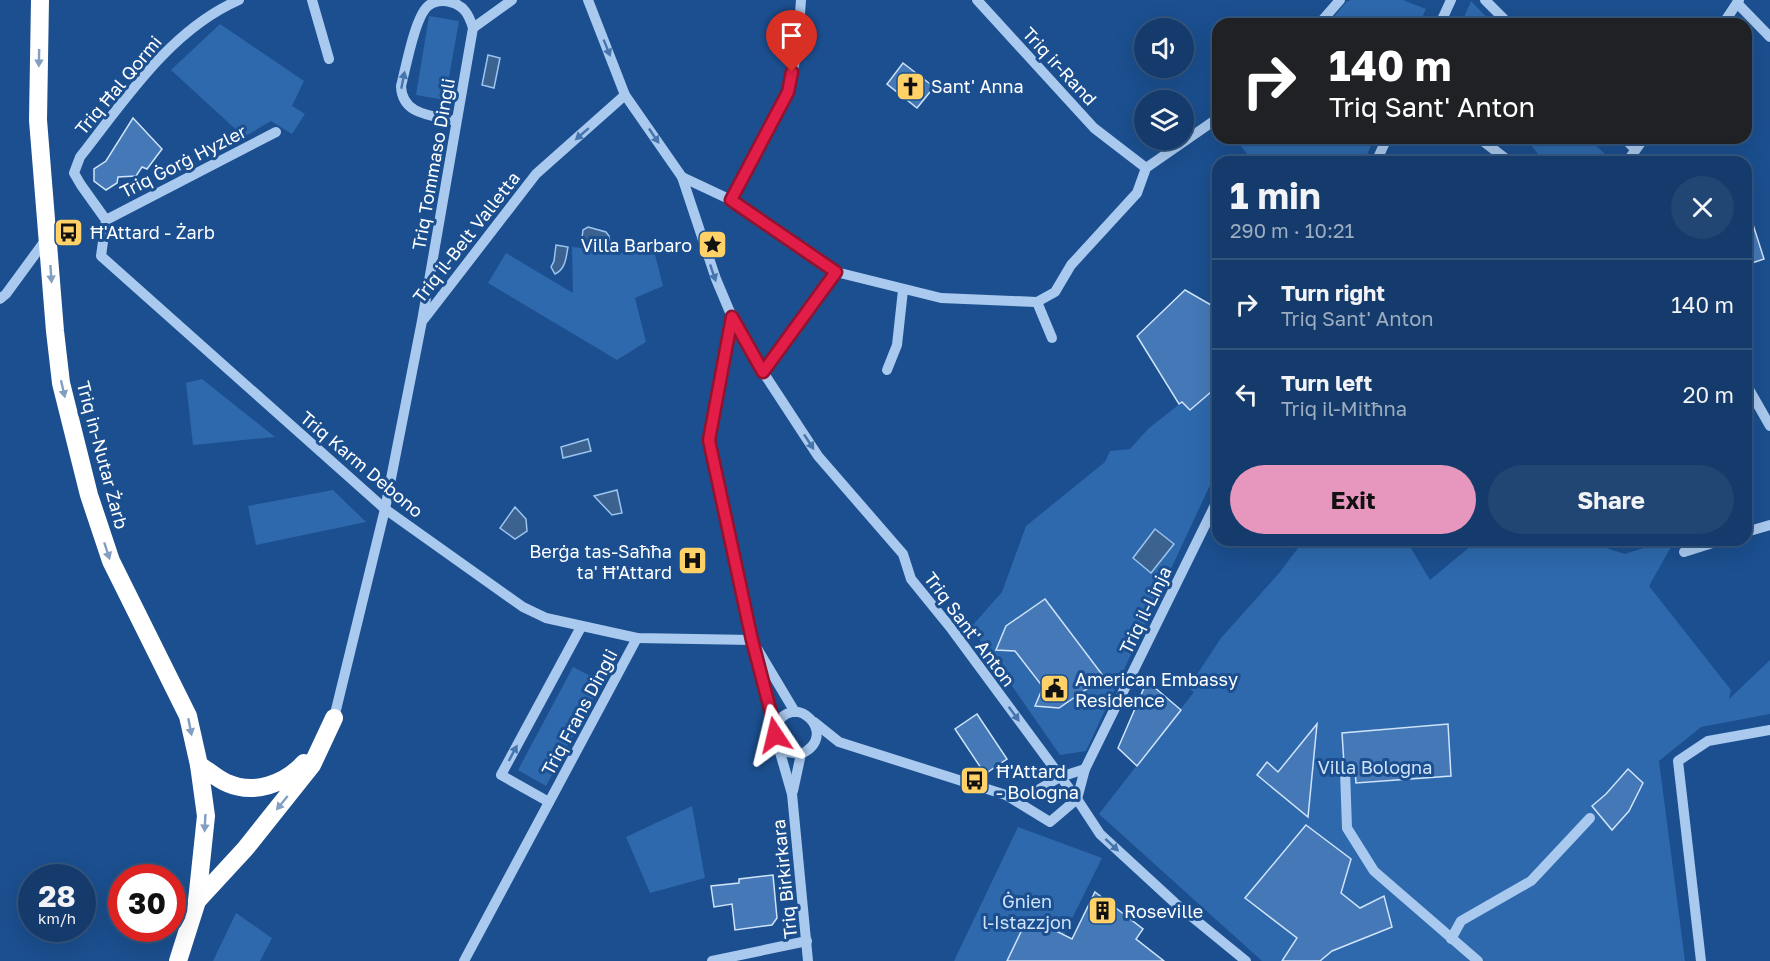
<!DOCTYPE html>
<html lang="en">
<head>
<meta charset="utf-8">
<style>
	:root { --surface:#143b6b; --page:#214673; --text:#f1f3f6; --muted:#9dadc1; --line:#33557e; --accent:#e797bd }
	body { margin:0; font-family:"Golos Text",sans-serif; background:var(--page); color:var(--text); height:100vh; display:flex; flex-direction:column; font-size:22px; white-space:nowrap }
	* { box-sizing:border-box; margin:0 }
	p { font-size:20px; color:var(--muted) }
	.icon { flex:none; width:33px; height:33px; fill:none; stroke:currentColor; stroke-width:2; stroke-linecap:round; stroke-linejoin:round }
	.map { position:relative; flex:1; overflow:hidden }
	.panel { position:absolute; left:1212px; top:156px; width:540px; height:390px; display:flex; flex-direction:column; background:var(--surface); border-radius:18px; box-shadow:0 6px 24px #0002,0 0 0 2px var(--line) }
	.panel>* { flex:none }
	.top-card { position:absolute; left:1212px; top:18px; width:540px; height:126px; border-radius:18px; box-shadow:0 6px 24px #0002,0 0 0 2px var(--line); background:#202124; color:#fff; overflow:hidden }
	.tools { position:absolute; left:1134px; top:18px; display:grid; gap:12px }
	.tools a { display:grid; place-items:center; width:60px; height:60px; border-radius:50%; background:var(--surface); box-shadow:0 6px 24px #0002,0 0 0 2px var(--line); font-size:30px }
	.speed { position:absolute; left:18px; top:864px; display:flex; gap:12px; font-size:30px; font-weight:700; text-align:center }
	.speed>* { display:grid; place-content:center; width:78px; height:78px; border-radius:50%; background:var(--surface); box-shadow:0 6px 24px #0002,0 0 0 2px var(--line); line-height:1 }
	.speed small { font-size:15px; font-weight:400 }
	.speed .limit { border:9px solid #d22; background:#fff; color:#111 }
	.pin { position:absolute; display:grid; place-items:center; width:51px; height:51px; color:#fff; margin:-62px -26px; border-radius:50% 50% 50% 0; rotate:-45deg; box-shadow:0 0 6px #0007 }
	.pin .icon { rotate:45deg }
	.me { position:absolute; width:66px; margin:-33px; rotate:350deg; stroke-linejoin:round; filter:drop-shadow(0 0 4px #0008) }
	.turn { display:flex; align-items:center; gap:21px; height:126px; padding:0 18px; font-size:27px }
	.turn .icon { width:78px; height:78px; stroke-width:2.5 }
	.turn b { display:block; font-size:42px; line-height:51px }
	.round { display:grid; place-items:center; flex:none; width:63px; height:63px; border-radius:32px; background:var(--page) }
	.head { display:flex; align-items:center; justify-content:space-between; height:102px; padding:0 18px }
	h1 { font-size:36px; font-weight:700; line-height:45px }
	.primary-button { display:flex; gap:12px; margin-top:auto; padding:12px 18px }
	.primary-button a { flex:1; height:69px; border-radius:36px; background:var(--accent); color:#111; font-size:24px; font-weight:700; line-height:69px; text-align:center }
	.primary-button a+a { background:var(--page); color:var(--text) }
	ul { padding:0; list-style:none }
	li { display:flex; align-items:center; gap:18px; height:90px; padding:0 18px; border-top:2px solid var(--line) }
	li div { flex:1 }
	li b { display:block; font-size:22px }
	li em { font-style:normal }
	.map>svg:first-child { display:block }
</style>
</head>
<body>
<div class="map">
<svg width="1770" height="961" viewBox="0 0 1770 961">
	<rect width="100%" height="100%" fill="#1b4f8f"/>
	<g fill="#2e69ad">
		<path d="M 1351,0 L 1403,0 L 1426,9 L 1419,24 L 1328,24 L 1346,2 Z"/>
		<path d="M 1471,1 L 1493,24 L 1461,24 Z"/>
		<path d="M 429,16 L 459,21 L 445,100 L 416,95 Z"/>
		<path d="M 220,24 L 304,81 L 292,106 L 305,114 L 292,134 L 271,121 L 244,137 L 171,70 Z"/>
		<path d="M 1235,138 L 1374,138 L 1364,162 L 1243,162 L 1247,154 Z"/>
		<path d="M 1526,138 L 1588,138 L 1607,156 L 1604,162 L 1580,162 L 1574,157 C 1563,159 1556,162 1544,162 Z"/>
		<path d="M 572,247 L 627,253 L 653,247 L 663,286 L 635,298 L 646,342 L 617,360 L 488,283 L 506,253 L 573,293 Z"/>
		<path d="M 202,379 L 275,437 L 193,445 L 186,383 Z"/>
		<path d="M 1218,386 L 1218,468 L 1086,751 L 1060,755 L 971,627 L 1002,592 L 1026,526 L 1105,462 L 1110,451 L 1130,449 L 1148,429 L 1182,402 L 1190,410 Z"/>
		<path d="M 333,490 L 366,522 L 256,545 L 248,506 Z"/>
		<path d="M 1304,540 L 1406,540 L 1430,580 L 1478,540 L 1581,540 L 1625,554 L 1668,540 L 1675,540 L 1649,586 L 1731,690 L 1729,699 L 1770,660 L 1770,714 L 1701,727 L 1659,761 L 1685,961 L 1262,961 L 1099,814 L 1194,692 L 1188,688 L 1221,638 L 1280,572 Z"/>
		<path d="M 573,667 L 602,682 L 546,786 L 518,770 Z"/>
		<path d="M 692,806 L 705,878 L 650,893 L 626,837 Z"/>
		<path d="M 1018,827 L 1102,858 L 1051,961 L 954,961 Z"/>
		<path d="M 236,913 L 272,938 L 260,961 L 213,961 Z"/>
	</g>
	<g fill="#3c6290" stroke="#9cc4f0" stroke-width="1.5">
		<path d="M 488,55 L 500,58 L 494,88 L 482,85 Z"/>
		<path d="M 588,227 L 606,232 L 609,236 L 610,245 L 600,250 L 587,245 L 582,238 L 583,230 Z"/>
		<path d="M 556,245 L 568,247 C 566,257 566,269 555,274 L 551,267 L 554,261 Z"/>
		<path d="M 588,439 L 591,451 L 563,458 L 561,447 Z"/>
		<path d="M 617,490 L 622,513 L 612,515 L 594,496 Z"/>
		<path d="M 515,507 L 526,519 L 527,531 L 515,539 L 500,528 Z"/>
		<path d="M 1155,529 L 1174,544 L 1151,573 L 1133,558 Z"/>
	</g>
	<g fill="#4478b7" stroke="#cfe3fa" stroke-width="1.5">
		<path d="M 903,63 L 934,87 L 917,108 L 887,84 Z"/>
		<path d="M 133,118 L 162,149 L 147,169 L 142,167 L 136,176 L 118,177 L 117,183 L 106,190 L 94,181 L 94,169 L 106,161 Z"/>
		<path d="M 1749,212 L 1764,259 L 1746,265 L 1746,213 Z"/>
		<path d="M 1185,290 L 1218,309 L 1218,386 L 1190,410 L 1182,402 L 1179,404 L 1137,336 Z"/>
		<path d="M 1045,599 L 1104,677 L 1059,708 L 1035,706 L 1043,687 L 1015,651 L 996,650 L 1006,626 Z"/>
		<path d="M 1147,681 L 1181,710 L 1137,766 L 1118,748 Z"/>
		<path d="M 977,714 L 1007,759 L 985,774 L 955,729 Z"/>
		<path d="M 1317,724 L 1308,817 L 1257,775 L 1267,762 L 1278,772 Z"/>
		<path d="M 1448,724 L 1451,776 L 1356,783 L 1355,770 L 1352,770 L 1349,765 L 1344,764 L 1342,733 Z"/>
		<path d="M 1628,769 L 1643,783 L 1629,811 L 1612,830 L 1592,806 L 1606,794 Z"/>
		<path d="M 1306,825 L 1351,859 L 1341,893 L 1360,908 L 1384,896 L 1392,927 L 1332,951 L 1320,961 L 1282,961 L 1297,938 L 1245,898 Z"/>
		<path d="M 773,875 L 777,918 L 772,925 L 735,930 L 732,904 L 714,907 L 711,886 L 739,883 L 739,879 Z"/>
		<path d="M 1095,892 L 1143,929 L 1136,939 L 1164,961 L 1007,961 L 1028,917 L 1072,939 Z"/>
	</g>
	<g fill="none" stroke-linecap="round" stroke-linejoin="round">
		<g stroke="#a9c9ee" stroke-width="10">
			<path d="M 239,0 C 170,30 125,100 80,157 L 74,173 L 81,185 L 106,220 L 101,256 L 385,509 L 523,607 L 546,618 L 637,638 L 752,640"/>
			<path d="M 312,0 L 329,59"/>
			<path d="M 588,0 L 625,95 L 682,177 L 716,279 L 732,317 L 763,372 L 818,456 L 903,554 L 911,579 L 950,627 L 1077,799 L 1100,834 L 1175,903 L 1246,961"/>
			<path d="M 977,0 L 1094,128 L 1146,168"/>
			<path d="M 1485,0 L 1509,24"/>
			<path d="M 1737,3 L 1770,37"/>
			<path d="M 1319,24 L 1340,0"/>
			<path d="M 1440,24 L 1451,0"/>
			<path d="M 1723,24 L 1739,0"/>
			<path d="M 473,28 L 512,0"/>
			<path d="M 1479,138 L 1510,162"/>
			<path d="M 1624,138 L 1635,149"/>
			<path d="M 1376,162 L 1387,138"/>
			<path d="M 1627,162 L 1644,138"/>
			<path d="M 682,177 L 731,200 L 836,272 L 941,298 L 1037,302 L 1055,292 L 1071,265 L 1137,193 L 1146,168 L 1218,118"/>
			<path d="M 731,200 L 788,92 L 797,52 L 801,0"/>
			<path d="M 106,220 L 276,132"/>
			<path d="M 0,299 L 6,294 L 47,238"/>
			<path d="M 1037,302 L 1052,338"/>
			<path d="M 732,317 L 709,440 L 752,640 L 775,728 L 775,735 L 792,794 L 808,961"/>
			<path d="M 424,319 L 536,174 L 625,95"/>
			<path d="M 887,370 L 897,345 L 903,290"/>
			<path d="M 763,372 L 836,272"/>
			<path d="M 1746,384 L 1770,426"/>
			<path d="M 1746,532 L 1770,525"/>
			<path d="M 1684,552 L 1722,540"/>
			<path d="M 758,650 L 795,712"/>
			<path d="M 334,718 L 385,509 L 422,321 L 473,28 C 469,15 464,5 450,2 C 443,0 434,1 428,6 C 415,17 406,67 401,86 C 402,116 433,115 456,121"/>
			<path d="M 814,722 L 839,742 L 1006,795 L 1050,822 L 1077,799"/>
			<path d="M 775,728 C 792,687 842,735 801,754 L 787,752 L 778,743"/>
			<path d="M 1345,771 L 1347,828 L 1374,871 L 1478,961"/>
			<path d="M 793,791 L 801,754"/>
			<path d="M 1006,795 L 1031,794 L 1060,777 L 1085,769"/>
			<path d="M 1077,799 L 1085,769 L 1218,499"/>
			<path d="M 549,802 L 501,775 L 581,627"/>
			<path d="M 1451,939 L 1461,921 L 1531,881 L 1590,818"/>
			<path d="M 464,961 L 637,638"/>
			<path d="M 712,961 L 807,941"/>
			<path d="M 1701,961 L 1678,761 L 1708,741 L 1770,730"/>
		</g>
		<g stroke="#fff" stroke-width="18">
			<path d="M 40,0 L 38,120 L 55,331 L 61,383 L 89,495 L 111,561 L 188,716 L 199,765 L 206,816 L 197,901 L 178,961"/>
			<path d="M 199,765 C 208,770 217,779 227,783 C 254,795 285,784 304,763"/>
			<path d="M 197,901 L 245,849 L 312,765 L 334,718"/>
		</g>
	</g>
	<defs><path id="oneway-solid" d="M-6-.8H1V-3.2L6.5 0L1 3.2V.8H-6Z" transform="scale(1.5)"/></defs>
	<g fill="#4674ac">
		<use href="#oneway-solid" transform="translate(607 48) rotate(68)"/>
		<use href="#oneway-solid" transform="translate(403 80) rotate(-79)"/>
		<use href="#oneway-solid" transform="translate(582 134) rotate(139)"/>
		<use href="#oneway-solid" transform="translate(654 136) rotate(56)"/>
		<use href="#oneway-solid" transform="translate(713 273) rotate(71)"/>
		<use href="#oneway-solid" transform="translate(809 442) rotate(57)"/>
		<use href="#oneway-solid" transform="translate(1014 714) rotate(54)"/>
		<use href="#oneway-solid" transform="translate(513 753) rotate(-62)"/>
		<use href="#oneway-solid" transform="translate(1112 845) rotate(43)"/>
	</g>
	<g fill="#829ec1">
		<use href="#oneway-solid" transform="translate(39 58) rotate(91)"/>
		<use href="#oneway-solid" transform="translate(51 274) rotate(86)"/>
		<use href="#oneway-solid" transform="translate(63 389) rotate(77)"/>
		<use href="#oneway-solid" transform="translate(107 551) rotate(72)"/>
		<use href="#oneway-solid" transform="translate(190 727) rotate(79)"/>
		<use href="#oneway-solid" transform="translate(282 803) rotate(129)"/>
		<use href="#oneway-solid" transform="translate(205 823) rotate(93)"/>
	</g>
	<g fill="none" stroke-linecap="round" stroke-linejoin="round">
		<defs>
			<path id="route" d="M 775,735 L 775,728 L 752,640 L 709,440 L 732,317 L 763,372 L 836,272 L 731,200 L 788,92 L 792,72"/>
		</defs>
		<use href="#route" stroke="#92132f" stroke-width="15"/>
		<use href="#route" stroke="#e11d48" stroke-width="10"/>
	</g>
	<defs>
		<symbol id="church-square" viewBox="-11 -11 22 22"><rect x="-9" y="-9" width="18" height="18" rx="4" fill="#ffd166" stroke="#1b4f8f"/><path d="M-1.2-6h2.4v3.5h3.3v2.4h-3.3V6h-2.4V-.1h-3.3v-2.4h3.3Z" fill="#111"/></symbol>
		<symbol id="bus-square" viewBox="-11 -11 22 22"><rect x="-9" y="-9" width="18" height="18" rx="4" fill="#ffd166" stroke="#1b4f8f"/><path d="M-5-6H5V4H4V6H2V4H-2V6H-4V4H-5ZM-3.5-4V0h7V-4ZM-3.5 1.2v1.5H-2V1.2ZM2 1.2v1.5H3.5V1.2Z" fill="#111"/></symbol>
		<symbol id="sight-square" viewBox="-11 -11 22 22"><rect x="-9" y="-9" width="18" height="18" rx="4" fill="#ffd166" stroke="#1b4f8f"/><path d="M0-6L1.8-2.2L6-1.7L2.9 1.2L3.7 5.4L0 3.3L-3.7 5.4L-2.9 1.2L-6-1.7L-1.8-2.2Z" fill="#111"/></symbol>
		<symbol id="hospital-square" viewBox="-11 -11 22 22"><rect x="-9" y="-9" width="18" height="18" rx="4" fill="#ffd166" stroke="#1b4f8f"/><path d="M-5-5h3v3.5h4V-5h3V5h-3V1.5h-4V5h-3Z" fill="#111"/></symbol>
		<symbol id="civic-square" viewBox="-11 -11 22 22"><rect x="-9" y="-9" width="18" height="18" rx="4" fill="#ffd166" stroke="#1b4f8f"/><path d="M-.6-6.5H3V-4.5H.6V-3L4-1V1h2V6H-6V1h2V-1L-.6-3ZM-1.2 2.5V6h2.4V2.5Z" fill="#111"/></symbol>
		<symbol id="building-square" viewBox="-11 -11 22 22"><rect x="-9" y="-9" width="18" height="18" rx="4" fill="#ffd166" stroke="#1b4f8f"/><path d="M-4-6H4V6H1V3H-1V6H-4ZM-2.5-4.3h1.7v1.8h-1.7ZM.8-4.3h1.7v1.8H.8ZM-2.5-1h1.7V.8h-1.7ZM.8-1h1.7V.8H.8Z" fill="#111"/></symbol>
	</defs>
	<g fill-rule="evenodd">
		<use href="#church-square" x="894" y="70" width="33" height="33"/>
		<use href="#bus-square" x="52" y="216" width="33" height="33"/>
		<use href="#sight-square" x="696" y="228" width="33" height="33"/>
		<use href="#hospital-square" x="676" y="544" width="33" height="33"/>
		<use href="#civic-square" x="1038" y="672" width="33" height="33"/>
		<use href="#bus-square" x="958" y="764" width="33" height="33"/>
		<use href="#building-square" x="1086" y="894" width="33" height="33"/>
	</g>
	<g text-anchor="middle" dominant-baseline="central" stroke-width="6" stroke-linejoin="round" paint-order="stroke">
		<g font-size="18" fill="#fff" stroke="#1b4f8f">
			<text transform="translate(1060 66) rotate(47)">Triq ir-Rand</text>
			<text transform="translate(118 85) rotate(-50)">Triq Ħal Qormi</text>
			<text transform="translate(183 161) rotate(-27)">Triq Ġorġ Hyzler</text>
			<text transform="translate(433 164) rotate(-80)">Triq Tommaso Dingli</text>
			<text transform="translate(466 237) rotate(-52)">Triq il-Belt Valletta</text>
			<text transform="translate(103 455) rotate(75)">Triq in-Nutar Żarb</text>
			<text transform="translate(362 464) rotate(40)">Triq Karm Debono</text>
			<text transform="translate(1145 610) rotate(-64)">Triq il-Linja</text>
			<text transform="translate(970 629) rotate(53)">Triq Sant' Anton</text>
			<text transform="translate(579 712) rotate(-62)">Triq Frans Dingli</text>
			<text transform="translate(784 879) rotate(-96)">Triq Birkirkara</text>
		</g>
		<g font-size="18" fill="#fff" stroke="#1b4f8f" text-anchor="start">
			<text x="931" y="86">Sant' Anna</text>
			<text x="90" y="232">Ħ'Attard - Żarb</text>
			<text x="692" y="245" text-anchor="end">Villa Barbaro</text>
			<text x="672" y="551" text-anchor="end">Berġa tas-Saħħa<tspan x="672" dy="21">ta' Ħ'Attard</tspan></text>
			<text x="1075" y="679">American Embassy<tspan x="1075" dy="21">Residence</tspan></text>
			<text x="996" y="771">Ħ'Attard<tspan x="996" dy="21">- Bologna</tspan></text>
			<text x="1124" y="911">Roseville</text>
		</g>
		<g font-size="18" fill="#cfe3fa" stroke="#1b4f8f">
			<text x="1375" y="767">Villa Bologna</text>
			<text x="1027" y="901">Ġnien<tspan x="1027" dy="21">l-Istazzjon</tspan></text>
		</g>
	</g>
</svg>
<div class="tools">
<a><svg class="icon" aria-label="sound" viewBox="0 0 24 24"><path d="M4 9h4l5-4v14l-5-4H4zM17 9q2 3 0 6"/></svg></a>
<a><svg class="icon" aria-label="layers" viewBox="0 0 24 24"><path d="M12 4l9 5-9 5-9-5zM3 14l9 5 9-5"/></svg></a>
</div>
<div class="speed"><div>28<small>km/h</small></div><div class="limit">30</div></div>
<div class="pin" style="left:792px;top:72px;background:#d93025"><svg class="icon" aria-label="arrive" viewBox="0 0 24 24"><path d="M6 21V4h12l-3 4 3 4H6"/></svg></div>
<svg class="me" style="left:775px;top:735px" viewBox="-20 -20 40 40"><path d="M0-17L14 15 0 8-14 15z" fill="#e11d48" stroke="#fff" stroke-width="4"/></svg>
<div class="top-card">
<div class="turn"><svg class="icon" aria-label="right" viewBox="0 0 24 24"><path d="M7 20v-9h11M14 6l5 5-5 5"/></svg><div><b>140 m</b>Triq Sant' Anton</div></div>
</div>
<section class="panel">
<div class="head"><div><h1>1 min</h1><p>290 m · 10:21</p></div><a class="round"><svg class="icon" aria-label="close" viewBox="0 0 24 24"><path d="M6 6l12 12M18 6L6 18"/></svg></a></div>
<ul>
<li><svg class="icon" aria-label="right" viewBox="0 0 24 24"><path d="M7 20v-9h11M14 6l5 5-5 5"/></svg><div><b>Turn right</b><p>Triq Sant' Anton</p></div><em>140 m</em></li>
<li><svg class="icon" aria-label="left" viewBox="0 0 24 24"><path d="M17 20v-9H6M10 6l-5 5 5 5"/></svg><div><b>Turn left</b><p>Triq il-Mitħna</p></div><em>20 m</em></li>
</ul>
<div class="primary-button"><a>Exit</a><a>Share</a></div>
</section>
</div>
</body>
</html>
